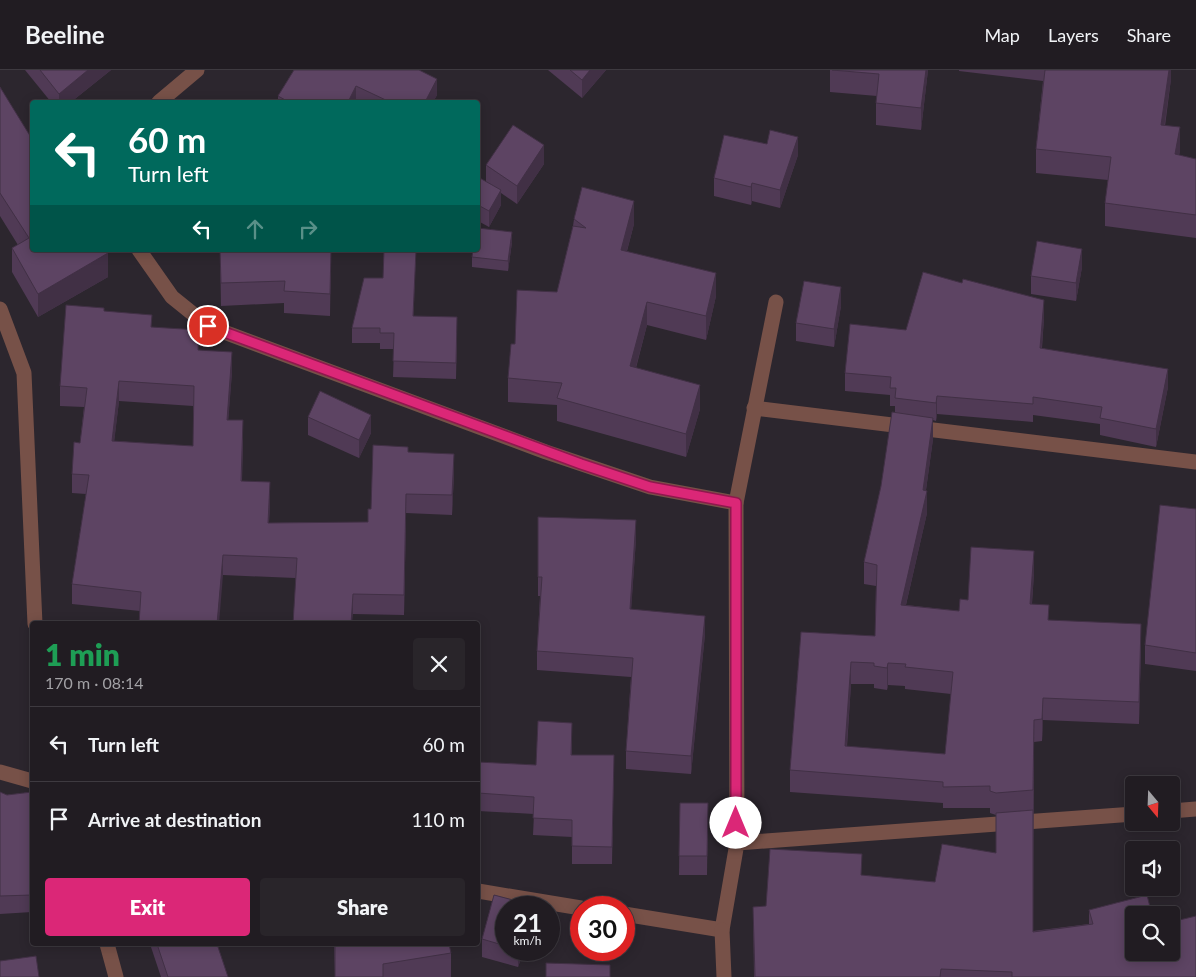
<!DOCTYPE html>
<html lang="en">
<head>
<meta charset="utf-8">
<style>
	:root { --surface:#211c22; --page:#29252a; --text:#f1f3f6; --muted:#a2a1a5; --line:#3e3a40; --accent:#db2777 }
	body { margin:0; font-family:Lato,sans-serif; background:var(--page); color:var(--text); height:100vh; display:flex; flex-direction:column; font-size:19px; white-space:nowrap }
	* { box-sizing:border-box; margin:0 }
	p { font-size:16px; color:var(--muted) }
	.icon { flex:none; width:28px; height:28px; fill:none; stroke:currentColor; stroke-width:2; stroke-linecap:round; stroke-linejoin:round }
	.map { position:relative; flex:1; overflow:hidden }
	.drawer { position:absolute; left:30px; top:551px; width:450px; height:325px; display:flex; flex-direction:column; background:var(--surface); border-radius:5px; box-shadow:0 2px 12px #0003,0 0 0 1px var(--line) }
	.drawer>* { flex:none }
	.banner { position:absolute; left:30px; top:30px; width:450px; height:152px; border-radius:5px; box-shadow:0 2px 12px #0003,0 0 0 1px var(--line); background:#00695c; color:#fff; overflow:hidden }
	.needle { width:32px; rotate:161deg }
	.buttons { position:absolute; left:1125px; top:706px; display:grid; gap:10px }
	.buttons a { display:grid; place-items:center; width:55px; height:55px; border-radius:5px; background:var(--surface); box-shadow:0 2px 12px #0003,0 0 0 1px var(--line); font-size:25px }
	.speed { position:absolute; left:495px; top:826px; display:flex; gap:10px; font-size:25px; font-weight:700; text-align:center }
	.speed>* { display:grid; place-content:center; width:65px; height:65px; border-radius:50%; background:var(--surface); box-shadow:0 2px 12px #0003,0 0 0 1px var(--line); line-height:1 }
	.speed small { font-size:12px; font-weight:400 }
	.speed .limit { border:8px solid #d22; background:#fff; color:#111 }
	.pin { position:absolute; display:grid; place-items:center; width:42px; height:42px; color:#fff; margin:-21px; border:2px solid #fff; border-radius:50%; box-shadow:0 1px 5px #0007 }
	.me { position:absolute; width:55px; margin:-28px; rotate:0deg; stroke-linejoin:round; filter:drop-shadow(0 0 4px #0008) }
	.turn { display:flex; align-items:center; gap:18px; height:105px; padding:0 15px; font-size:22px }
	.turn .icon { width:65px; height:65px; stroke-width:2.5 }
	.turn b { display:block; font-size:35px; line-height:42px }
	.lanes { display:flex; align-items:center; height:48px; padding:0 15px; background:#0003; justify-content:center; gap:25px; direction:ltr }
	.lanes .off { opacity:.35 }
	.round { display:grid; place-items:center; flex:none; width:52px; height:52px; border-radius:5px; background:var(--page) }
	.headline { display:flex; align-items:center; justify-content:space-between; height:85px; padding:0 15px }
	h1 { font-size:30px; font-weight:800; line-height:38px; color:#1e9e55 }
	.primary-button { display:flex; gap:10px; margin-top:auto; padding:10px 15px }
	.primary-button a { flex:1; height:58px; border-radius:5px; background:var(--accent); color:#fff; font-size:20px; font-weight:800; line-height:58px; text-align:center }
	.primary-button a+a { background:var(--page); color:var(--text) }
	ul { padding:0; list-style:none }
	li { display:flex; align-items:center; gap:15px; height:75px; padding:0 15px; border-top:1px solid var(--line) }
	li div { flex:1 }
	li b { display:block; font-size:19px }
	li em { font-style:normal }
	header { display:flex; align-items:center; gap:30px; box-sizing:border-box; height:70px; padding:0 25px; background:var(--surface); border-bottom:1px solid var(--line) }
	header strong { font-size:24px }
	nav { display:flex; gap:28px; margin-inline-start:auto; font-size:18px }
	.map>svg:first-child { display:block }
</style>
</head>
<body>
<header>
<strong>Beeline</strong>
<nav><a>Map</a><a>Layers</a><a>Share</a></nav>
</header>
<div class="map">
<svg width="1196" height="907" viewBox="0 0 1196 907">
	<rect width="100%" height="100%" fill="#2c262e"/>
	<g fill="none" stroke-linecap="round" stroke-linejoin="round">
		<g stroke="#775148" stroke-width="15">
			<path d="M 159,32 L 197,0"/>
			<path d="M 139,180 L 172,227 L 208,256 L 546,382 L 650,417 L 736,433"/>
			<path d="M 0,239 L 24,303 L 35,554"/>
			<path d="M 754,338 L 1196,392"/>
			<path d="M 0,702 L 32,711"/>
			<path d="M 1171,741 L 1196,739"/>
			<path d="M 737,773 L 736,433 L 776,232"/>
			<path d="M 478,821 L 581,838"/>
			<path d="M 624,844 L 722,860 L 737,773 L 1134,744"/>
			<path d="M 722,860 L 724,907"/>
			<path d="M 107,874 L 116,907"/>
		</g>
	</g>
	<g fill="#503a55" fill-rule="evenodd">
		<path d="M 25,0 L 111,0 L 71,32 L 51,32 Z"/>
		<path d="M 294,0 L 437,25 L 433,32 L 278,32 L 278,26 Z"/>
		<path d="M 548,0 L 606,0 L 582,28 Z"/>
		<path d="M 830,0 L 928,0 L 921,60 L 876,55 L 876,33 L 877,26 L 830,22 Z"/>
		<path d="M 959,0 L 1171,0 L 1171,9 L 1165,56 L 1180,81 L 1179,85 L 1196,89 L 1196,168 L 1105,156 L 1105,133 L 1108,110 L 1036,103 L 1036,79 L 1043,11 L 959,1 Z"/>
		<path d="M 0,17 L 108,207 L 38,247 L 12,202 L 12,178 L 18,175 L 0,146 Z"/>
		<path d="M 798,85 L 780,138 L 752,131 L 751,135 L 714,126 L 714,108 Z"/>
		<path d="M 544,94 L 517,134 L 501,123 L 501,135 L 489,157 L 478,151 L 478,107 L 486,112 L 486,95 Z"/>
		<path d="M 574,149 L 634,154 L 627,181 L 716,226 L 706,270 L 647,255 L 636,298 L 700,339 L 686,387 L 557,351 L 557,335 L 508,332 L 508,308 L 515,274 L 557,222 L 573,156 Z"/>
		<path d="M 512,172 L 508,201 L 472,197 L 472,187 Z"/>
		<path d="M 220,180 L 331,180 L 330,246 L 284,243 L 284,233 L 221,236 Z"/>
		<path d="M 416,180 L 413,246 L 457,263 L 456,309 L 393,307 L 394,279 L 380,279 L 380,273 L 352,273 L 352,258 L 383,208 Z"/>
		<path d="M 1082,197 L 1076,231 L 1031,224 L 1031,206 Z"/>
		<path d="M 841,236 L 834,277 L 796,271 L 796,253 Z"/>
		<path d="M 104,241 L 152,257 L 199,280 L 232,302 L 228,350 L 243,369 L 242,411 L 270,432 L 269,453 L 368,452 L 371,439 L 408,382 L 454,403 L 452,445 L 406,443 L 404,545 L 353,544 L 295,508 L 223,505 L 140,541 L 72,534 L 72,514 L 86,424 L 72,423 L 72,404 L 80,373 L 84,337 L 60,336 L 60,316 ZM 119,331 L 193,336 L 193,376 L 114,371 Z"/>
		<path d="M 1044,248 L 1042,278 L 1168,317 L 1156,377 L 1100,365 L 1100,354 L 1033,345 L 1033,352 L 937,344 L 936,351 L 933,350 L 933,369 L 926,420 L 927,443 L 906,535 L 959,541 L 968,530 L 1034,503 L 1032,534 L 1049,550 L 1141,576 L 1139,654 L 1043,650 L 1042,671 L 1034,672 L 1033,861 L 1089,854 L 1089,840 L 1134,882 L 1196,907 L 754,907 L 753,837 L 766,836 L 862,805 L 935,812 L 996,783 L 996,745 L 990,743 L 990,738 L 943,738 L 943,733 L 790,722 L 790,700 L 801,562 L 875,566 L 876,516 L 864,514 L 864,492 L 881,416 L 895,343 L 895,336 L 890,336 L 890,325 L 845,321 L 845,303 L 906,260 ZM 851,614 L 874,614 L 874,618 L 887,620 L 888,615 L 905,616 L 905,619 L 951,624 L 945,684 L 847,677 Z"/>
		<path d="M 308,347 L 371,363 L 359,388 L 308,365 Z"/>
		<path d="M 1196,439 L 1196,601 L 1145,594 L 1145,575 Z"/>
		<path d="M 538,447 L 636,469 L 631,539 L 705,564 L 691,704 L 626,699 L 626,681 L 631,607 L 537,600 L 537,581 L 540,526 L 538,526 Z"/>
		<path d="M 572,670 L 572,685 L 614,685 L 612,794 L 572,794 L 572,767 L 533,765 L 534,744 L 478,741 L 478,692 L 536,695 Z"/>
		<path d="M 0,722 L 7,725 L 32,722 L 32,842 L 0,844 Z"/>
		<path d="M 680,733 L 708,733 L 707,805 L 679,805 Z"/>
		<path d="M 494,825 L 532,835 L 532,838 L 506,838 L 506,880 L 524,880 L 518,897 L 482,887 L 482,869 Z"/>
		<path d="M 150,874 L 217,874 L 228,907 L 161,907 Z"/>
		<path d="M 334,874 L 451,883 L 451,907 L 335,907 Z"/>
	</g>
	<g fill="#413045">
		<path d="M 88,0 L 111,0 L 71,32 L 59,32 L 59,24 Z"/>
		<path d="M 590,0 L 606,0 L 582,28 L 582,10 Z"/>
		<path d="M 926,0 L 928,0 L 921,60 L 921,38 Z"/>
		<path d="M 1169,0 L 1171,0 L 1171,9 L 1161,79 L 1161,55 Z"/>
		<path d="M 437,9 L 437,25 L 433,32 L 425,32 Z"/>
		<path d="M 356,16 L 356,32 L 348,32 Z"/>
		<path d="M 1180,57 L 1180,81 L 1175,108 L 1175,84 Z"/>
		<path d="M 798,67 L 798,85 L 780,138 L 780,120 Z"/>
		<path d="M 544,75 L 544,94 L 517,134 L 517,116 Z"/>
		<path d="M 752,113 L 752,131 L 751,135 L 751,117 Z"/>
		<path d="M 501,120 L 501,135 L 489,157 L 489,141 Z"/>
		<path d="M 634,131 L 634,154 L 621,203 L 621,180 Z"/>
		<path d="M 512,162 L 512,172 L 508,201 L 508,191 Z"/>
		<path d="M 1082,179 L 1082,197 L 1076,231 L 1076,213 Z"/>
		<path d="M 416,180 L 413,262 L 413,246 Z"/>
		<path d="M 108,183 L 108,207 L 38,247 L 38,224 Z"/>
		<path d="M 716,203 L 716,226 L 706,270 L 706,246 Z"/>
		<path d="M 841,217 L 841,236 L 834,277 L 834,259 Z"/>
		<path d="M 1044,230 L 1044,248 L 1040,296 L 1040,278 Z"/>
		<path d="M 647,232 L 647,255 L 630,319 L 630,296 Z"/>
		<path d="M 232,282 L 232,302 L 227,369 L 227,350 Z"/>
		<path d="M 1168,299 L 1168,317 L 1156,377 L 1156,359 Z"/>
		<path d="M 119,311 L 119,331 L 112,391 L 112,371 Z"/>
		<path d="M 700,315 L 700,339 L 686,387 L 686,364 Z"/>
		<path d="M 937,326 L 937,344 L 936,351 L 936,333 Z"/>
		<path d="M 371,345 L 371,363 L 359,388 L 359,370 Z"/>
		<path d="M 933,348 L 933,369 L 924,434 L 927,421 L 927,443 L 901,556 L 901,535 L 923,420 Z"/>
		<path d="M 454,384 L 454,403 L 452,445 L 452,425 Z"/>
		<path d="M 270,412 L 270,432 L 268,472 L 268,453 Z"/>
		<path d="M 406,424 L 406,443 L 404,545 L 404,525 Z"/>
		<path d="M 636,450 L 636,469 L 630,557 L 630,539 Z"/>
		<path d="M 1034,481 L 1034,503 L 1030,556 L 1030,534 Z"/>
		<path d="M 223,485 L 223,505 L 219,554 L 217,554 Z"/>
		<path d="M 353,524 L 353,544 L 352,554 L 351,554 Z"/>
		<path d="M 705,546 L 705,564 L 691,704 L 691,686 Z"/>
		<path d="M 1141,554 L 1141,576 L 1139,654 L 1139,632 Z"/>
		<path d="M 851,592 L 851,614 L 845,698 L 845,676 Z"/>
		<path d="M 888,593 L 888,615 L 887,620 L 887,598 Z"/>
		<path d="M 1043,628 L 1043,650 L 1042,671 L 1042,649 Z"/>
		<path d="M 572,653 L 572,670 L 571,702 L 571,685 Z"/>
		<path d="M 518,880 L 524,880 L 518,897 Z"/>
	</g>
	<g fill="#5d4463" stroke="#413045" fill-rule="evenodd">
		<path d="M 40,0 L 88,0 L 59,24 Z"/>
		<path d="M 294,0 L 419,0 L 437,9 L 425,32 L 390,32 L 356,16 L 348,32 L 289,32 L 278,26 Z"/>
		<path d="M 570,0 L 590,0 L 582,10 Z"/>
		<path d="M 832,0 L 926,0 L 921,38 L 876,33 L 879,4 Z"/>
		<path d="M 1045,0 L 1169,0 L 1161,55 L 1180,57 L 1175,84 L 1196,89 L 1196,145 L 1105,133 L 1111,87 L 1036,79 Z"/>
		<path d="M 0,17 L 32,69 L 32,180 L 106,180 L 108,183 L 38,224 L 12,178 L 29,168 L 0,123 Z"/>
		<path d="M 513,55 L 544,75 L 517,116 L 486,95 Z"/>
		<path d="M 770,60 L 798,67 L 780,120 L 752,113 L 751,117 L 714,108 L 724,65 L 767,74 Z"/>
		<path d="M 478,107 L 501,120 L 489,141 L 478,135 Z"/>
		<path d="M 582,117 L 634,131 L 621,180 L 716,203 L 706,246 L 647,232 L 630,296 L 700,315 L 686,364 L 557,328 L 562,313 L 508,308 L 511,274 L 515,274 L 517,220 L 557,222 L 573,156 L 586,158 L 574,149 Z"/>
		<path d="M 478,158 L 512,162 L 508,191 L 472,187 L 473,180 L 478,180 Z"/>
		<path d="M 1037,171 L 1082,179 L 1076,213 L 1031,206 Z"/>
		<path d="M 220,180 L 331,180 L 330,224 L 284,221 L 285,211 L 221,213 Z"/>
		<path d="M 384,180 L 416,180 L 413,246 L 457,247 L 456,293 L 393,291 L 394,263 L 380,263 L 380,258 L 352,258 L 364,208 L 383,208 Z"/>
		<path d="M 923,202 L 962,213 L 963,209 L 1044,230 L 1040,278 L 1168,299 L 1156,359 L 1100,348 L 1102,337 L 1033,327 L 1033,334 L 937,326 L 936,333 L 895,328 L 896,318 L 890,318 L 891,307 L 845,303 L 850,254 L 906,260 Z"/>
		<path d="M 804,211 L 841,217 L 834,259 L 796,253 Z"/>
		<path d="M 66,235 L 104,238 L 104,241 L 152,245 L 151,257 L 199,260 L 198,280 L 232,282 L 227,350 L 243,350 L 241,411 L 270,412 L 268,453 L 368,452 L 368,439 L 371,439 L 373,375 L 408,377 L 408,382 L 454,384 L 452,425 L 406,424 L 404,525 L 353,524 L 351,554 L 293,554 L 297,488 L 223,485 L 217,554 L 139,554 L 141,522 L 72,514 L 89,405 L 72,404 L 74,372 L 80,373 L 87,318 L 60,316 ZM 119,311 L 194,316 L 193,376 L 112,371 Z"/>
		<path d="M 320,321 L 371,345 L 359,370 L 308,347 Z"/>
		<path d="M 892,342 L 933,348 L 923,420 L 927,421 L 901,535 L 959,541 L 960,529 L 968,530 L 971,477 L 1034,481 L 1030,534 L 1049,535 L 1048,550 L 1141,554 L 1139,632 L 1043,628 L 1042,649 L 1034,650 L 1033,720 L 996,723 L 990,721 L 990,716 L 943,717 L 943,712 L 790,700 L 801,562 L 875,566 L 877,495 L 864,492 L 881,416 ZM 851,592 L 874,593 L 874,596 L 887,598 L 888,593 L 906,594 L 905,597 L 953,602 L 945,684 L 845,676 Z"/>
		<path d="M 1160,435 L 1196,439 L 1196,583 L 1145,575 Z"/>
		<path d="M 538,447 L 636,450 L 630,539 L 705,546 L 691,686 L 626,681 L 633,588 L 537,581 L 542,507 L 538,507 Z"/>
		<path d="M 538,651 L 572,653 L 571,685 L 614,685 L 612,777 L 572,776 L 572,750 L 533,748 L 534,727 L 478,723 L 478,692 L 536,695 Z"/>
		<path d="M 0,722 L 7,725 L 32,722 L 32,825 L 0,826 Z"/>
		<path d="M 680,733 L 708,733 L 707,786 L 679,786 Z"/>
		<path d="M 1033,740 L 1033,862 L 1093,854 L 1089,840 L 1147,825 L 1152,845 L 1134,845 L 1134,882 L 1171,882 L 1171,852 L 1196,846 L 1196,907 L 1012,907 L 1012,902 L 941,899 L 940,907 L 755,907 L 753,837 L 766,836 L 770,779 L 862,784 L 861,805 L 935,812 L 942,774 L 996,783 L 996,743 Z"/>
		<path d="M 494,825 L 532,835 L 531,838 L 506,838 L 506,876 L 482,869 Z"/>
		<path d="M 157,874 L 217,874 L 228,907 L 168,907 Z"/>
		<path d="M 335,874 L 449,874 L 451,883 L 383,894 L 383,907 L 335,907 Z"/>
		<path d="M 36,886 L 39,907 L 0,907 L 0,891 Z"/>
		<path d="M 546,893 L 610,895 L 610,907 L 546,907 Z"/>
	</g>
	<g fill="none" stroke-linecap="round" stroke-linejoin="round">
		<defs>
			<path id="route" d="M 208,256 L 581,394 L 650,417 L 736,433 L 736,753"/>
		</defs>
		<use href="#route" stroke="#8e194d" stroke-width="12"/>
		<use href="#route" stroke="#db2777" stroke-width="9"/>
	</g>
</svg>
<div class="buttons">
<a><svg class="needle" viewBox="-14 -14 28 28"><path d="M0-13l5 13h-10z" fill="#e53935"/><path d="M0 13l5-13h-10z" fill="#a2a1a5"/></svg></a>
<a><svg class="icon" aria-label="sound" viewBox="0 0 24 24"><path d="M4 9h4l5-4v14l-5-4H4zM17 9q2 3 0 6"/></svg></a>
<a><svg class="icon" aria-label="search" viewBox="0 0 24 24"><circle cx="10" cy="10" r="6"/><path d="M15 15l6 6"/></svg></a>
</div>
<div class="speed"><div>21<small>km/h</small></div><div class="limit">30</div></div>
<div class="pin" style="left:208px;top:256px;background:#d93025"><svg class="icon" aria-label="arrive" viewBox="0 0 24 24"><path d="M6 21V4h12l-3 4 3 4H6"/></svg></div>
<svg class="me" style="left:736px;top:753px" viewBox="-20 -20 40 40"><circle r="19" fill="#fff"/><path d="M0-13L10 11 0 6-10 11z" fill="#db2777"/></svg>
<div class="banner">
<div class="turn"><svg class="icon" aria-label="left" viewBox="0 0 24 24"><path d="M17 20v-9H6M10 6l-5 5 5 5"/></svg><div><b>60 m</b>Turn left</div></div>
<div class="lanes"><svg class="icon" aria-label="left" viewBox="0 0 24 24"><path d="M17 20v-9H6M10 6l-5 5 5 5"/></svg><svg class="icon off" aria-label="ahead" viewBox="0 0 24 24"><path d="M12 20V5M6 11l6-6 6 6"/></svg><svg class="icon off" aria-label="right" viewBox="0 0 24 24"><path d="M7 20v-9h11M14 6l5 5-5 5"/></svg></div>
</div>
<section class="drawer">
<div class="headline"><div><h1>1 min</h1><p>170 m · 08:14</p></div><a class="round"><svg class="icon" aria-label="close" viewBox="0 0 24 24"><path d="M6 6l12 12M18 6L6 18"/></svg></a></div>
<ul>
<li><svg class="icon" aria-label="left" viewBox="0 0 24 24"><path d="M17 20v-9H6M10 6l-5 5 5 5"/></svg><div><b>Turn left</b></div><em>60 m</em></li>
<li><svg class="icon" aria-label="arrive" viewBox="0 0 24 24"><path d="M6 21V4h12l-3 4 3 4H6"/></svg><div><b>Arrive at destination</b></div><em>110 m</em></li>
</ul>
<div class="primary-button"><a>Exit</a><a>Share</a></div>
</section>
</div>
</body>
</html>
